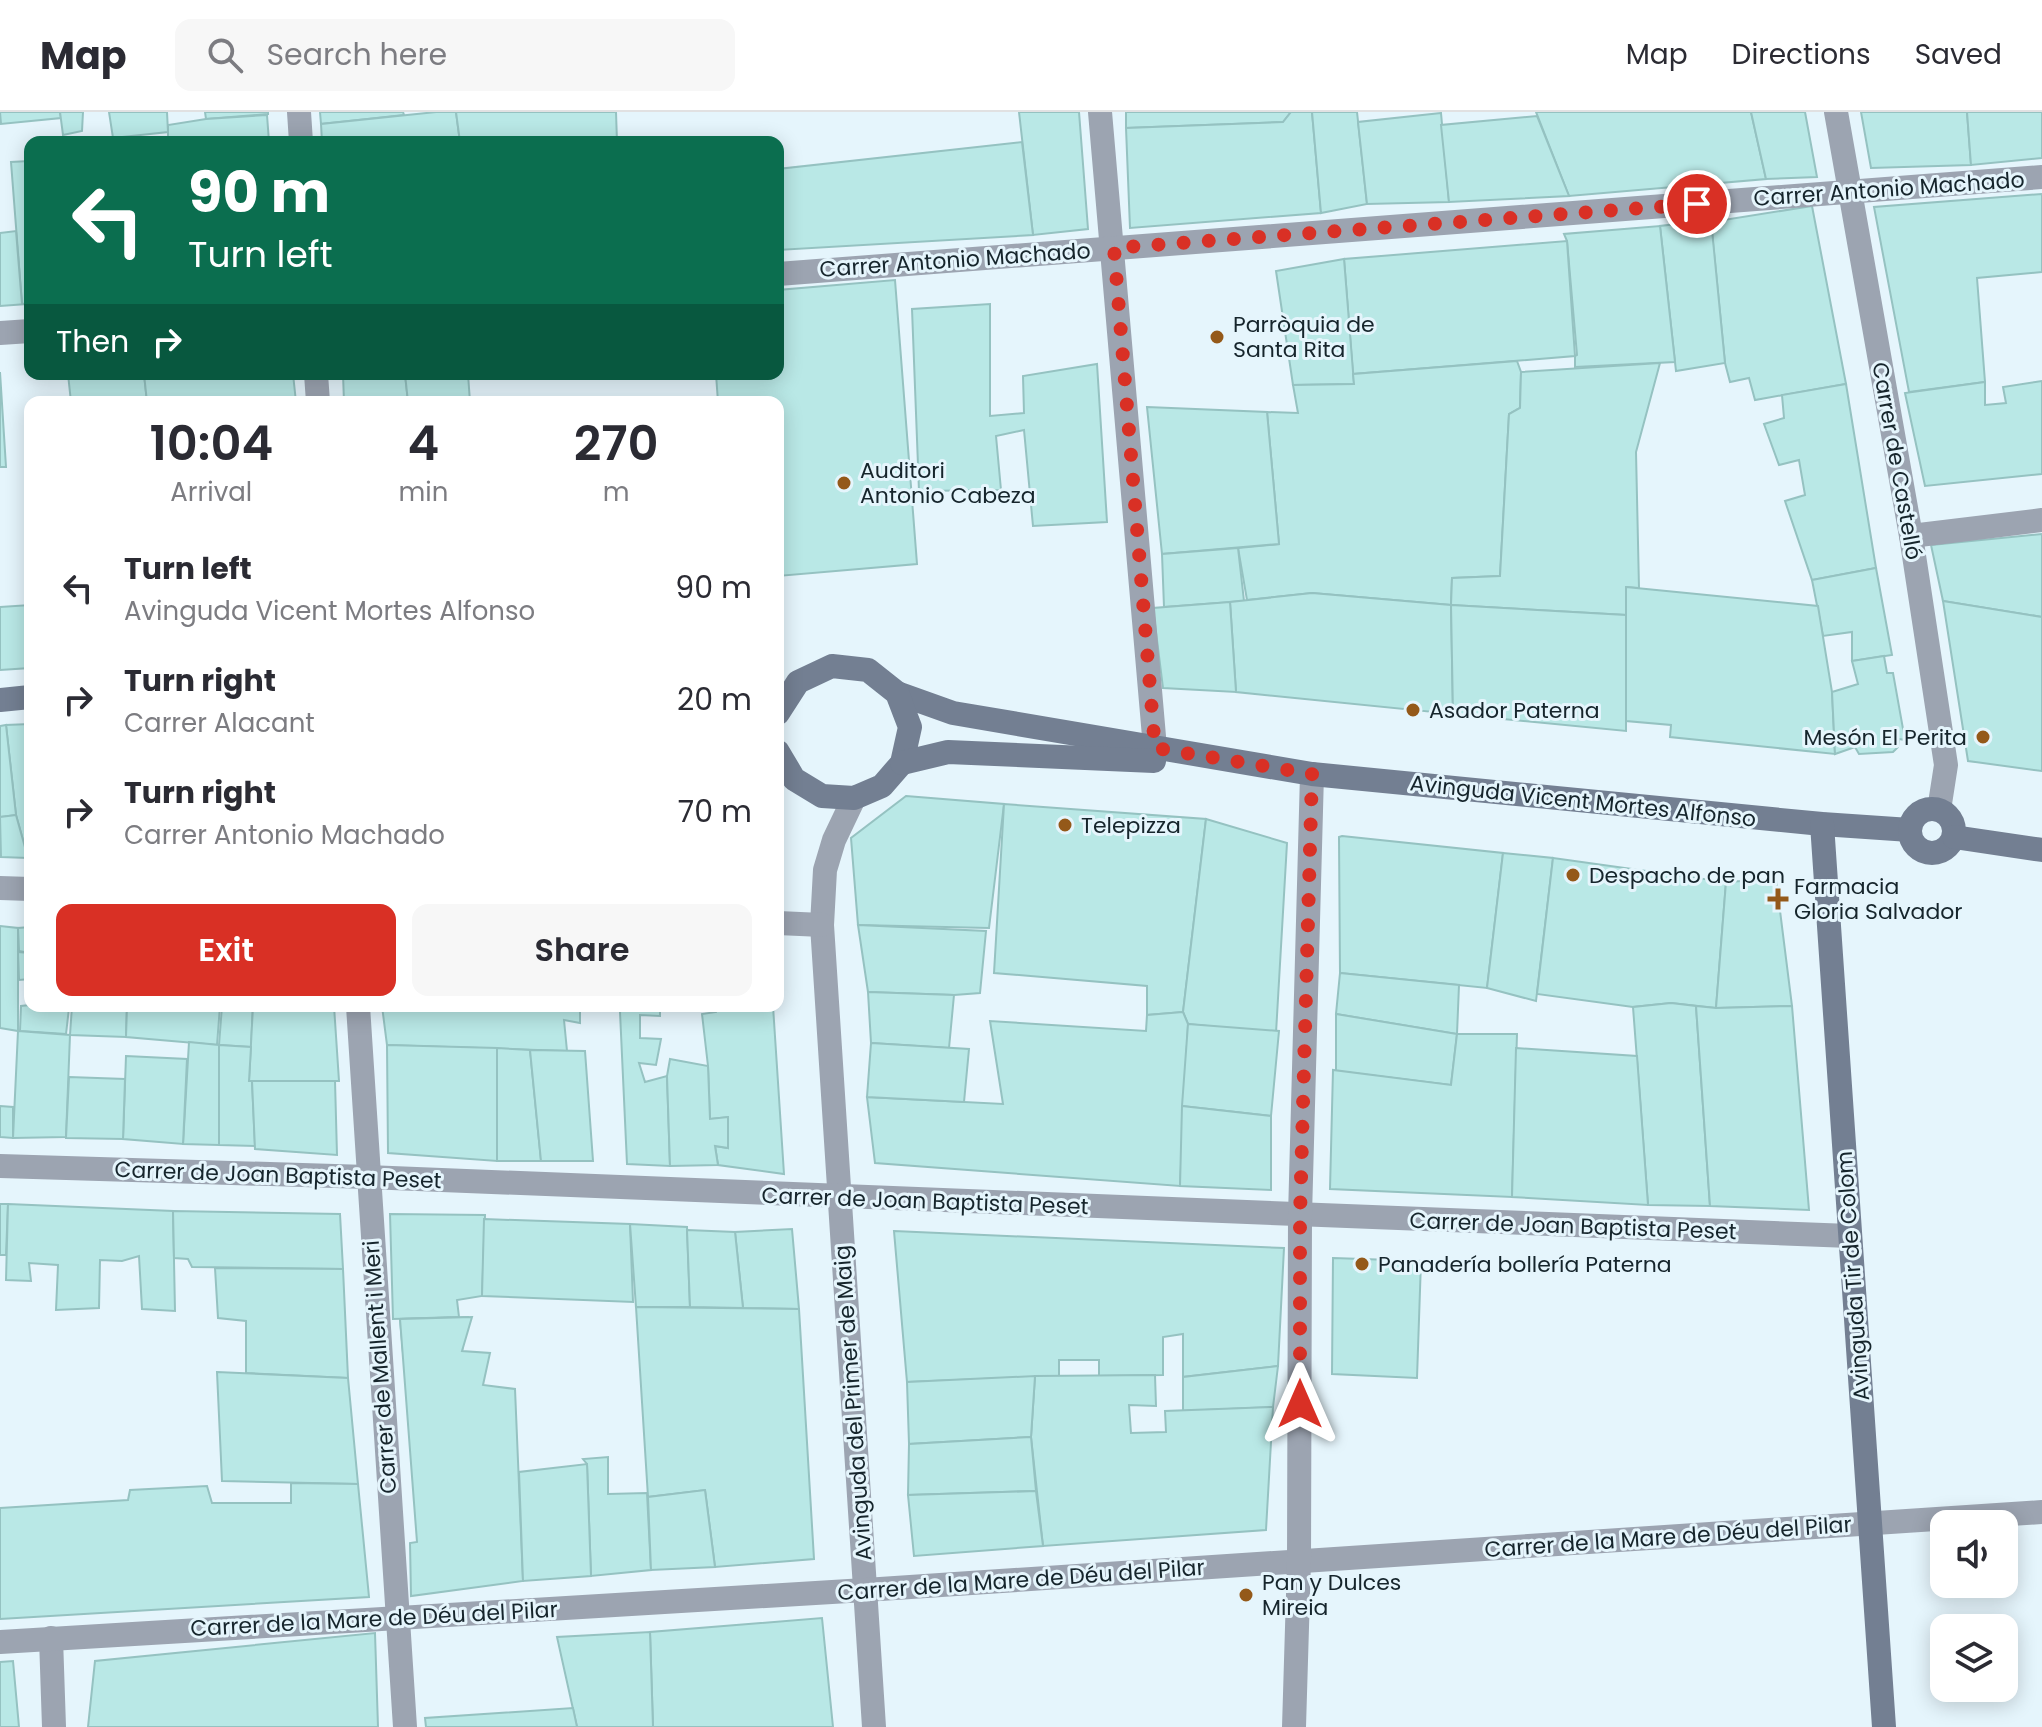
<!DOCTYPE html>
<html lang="en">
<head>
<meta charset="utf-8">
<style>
	:root { --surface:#fff; --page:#f7f7f7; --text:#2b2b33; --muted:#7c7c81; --line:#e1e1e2; --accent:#d93025 }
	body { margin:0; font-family:Poppins,sans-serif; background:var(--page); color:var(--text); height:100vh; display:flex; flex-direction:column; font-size:30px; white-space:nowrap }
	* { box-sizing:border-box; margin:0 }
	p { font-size:26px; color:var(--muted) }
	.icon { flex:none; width:44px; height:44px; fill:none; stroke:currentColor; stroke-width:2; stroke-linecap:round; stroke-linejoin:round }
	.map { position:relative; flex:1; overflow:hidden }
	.sheet { position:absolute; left:24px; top:284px; width:760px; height:616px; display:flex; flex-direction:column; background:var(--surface); border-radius:16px; box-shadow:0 4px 20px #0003 }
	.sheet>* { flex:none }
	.hud { position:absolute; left:24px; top:24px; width:760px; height:244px; border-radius:16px; box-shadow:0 4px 20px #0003; background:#0b6e4f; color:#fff; overflow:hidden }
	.buttons { position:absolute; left:1930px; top:1398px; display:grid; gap:16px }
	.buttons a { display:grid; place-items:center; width:88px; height:88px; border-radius:16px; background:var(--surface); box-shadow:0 4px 20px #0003; font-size:40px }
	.pin { position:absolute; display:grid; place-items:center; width:68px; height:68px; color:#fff; margin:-34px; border:4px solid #fff; border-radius:50%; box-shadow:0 2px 8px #0007 }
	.me { position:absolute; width:88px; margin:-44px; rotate:0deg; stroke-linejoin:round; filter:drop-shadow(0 0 6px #0008) }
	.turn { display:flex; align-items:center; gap:28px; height:168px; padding:0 32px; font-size:36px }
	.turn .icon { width:104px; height:104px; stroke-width:2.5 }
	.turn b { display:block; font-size:56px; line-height:68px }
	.then { display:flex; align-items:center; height:76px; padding:0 32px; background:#0003; gap:16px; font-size:30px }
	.eta { display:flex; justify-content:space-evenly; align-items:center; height:136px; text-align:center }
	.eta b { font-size:48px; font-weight:600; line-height:56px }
	.action { display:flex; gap:16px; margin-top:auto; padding:16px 32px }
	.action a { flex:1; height:92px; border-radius:16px; background:var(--accent); color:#fff; font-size:32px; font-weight:600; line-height:92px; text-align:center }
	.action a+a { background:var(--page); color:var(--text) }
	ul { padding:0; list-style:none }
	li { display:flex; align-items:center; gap:24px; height:112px; padding:0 32px }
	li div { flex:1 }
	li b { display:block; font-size:30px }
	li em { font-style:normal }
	header { display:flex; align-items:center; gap:48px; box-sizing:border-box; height:112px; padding:0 40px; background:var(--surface); border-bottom:2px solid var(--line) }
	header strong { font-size:38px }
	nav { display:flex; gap:44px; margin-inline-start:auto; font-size:28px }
	.search { width:560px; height:72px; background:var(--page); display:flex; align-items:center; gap:20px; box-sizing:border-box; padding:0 28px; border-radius:16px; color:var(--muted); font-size:30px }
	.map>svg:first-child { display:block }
</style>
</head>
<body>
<header>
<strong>Map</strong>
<div class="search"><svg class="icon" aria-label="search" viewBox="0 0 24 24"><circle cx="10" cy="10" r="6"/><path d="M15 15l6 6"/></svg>Search here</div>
<nav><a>Map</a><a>Directions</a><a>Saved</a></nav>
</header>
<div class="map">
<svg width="2042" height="1615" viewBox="0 0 2042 1615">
	<rect width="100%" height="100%" fill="#e5f5fc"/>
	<g fill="#b9e8e6" stroke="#95c2c1" stroke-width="2">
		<path d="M 0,0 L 60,0 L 61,6 L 1,12 Z"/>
		<path d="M 60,0 L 83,0 L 82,19 L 63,23 Z"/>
		<path d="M 109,0 L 167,0 L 168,20 L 113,26 Z"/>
		<path d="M 205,0 L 268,0 L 268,2 L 206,7 Z"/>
		<path d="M 320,0 L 403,0 L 404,3 L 321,12 Z"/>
		<path d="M 436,0 L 456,0 L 460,30 L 322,30 L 321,12 Z"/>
		<path d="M 456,0 L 616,0 L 617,30 L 460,30 Z"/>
		<path d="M 1019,0 L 1079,0 L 1088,117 L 1033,123 Z"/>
		<path d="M 1126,0 L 1291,0 L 1283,10 L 1126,16 Z"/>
		<path d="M 1291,0 L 1312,0 L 1321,101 L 1130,116 L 1126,16 L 1283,10 Z"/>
		<path d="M 1312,0 L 1357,0 L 1367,92 L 1321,101 Z"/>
		<path d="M 1536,0 L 1751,0 L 1766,67 L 1569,84 Z"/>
		<path d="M 1751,0 L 1805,0 L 1817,65 L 1766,67 Z"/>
		<path d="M 1861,0 L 1967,0 L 1971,53 L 1871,56 Z"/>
		<path d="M 1967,0 L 2042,0 L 2042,46 L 1971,53 Z"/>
		<path d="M 1441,1 L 1449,90 L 1367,92 L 1358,10 Z"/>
		<path d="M 267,3 L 269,30 L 168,30 L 168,13 L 206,7 Z"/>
		<path d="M 1537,4 L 1569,84 L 1449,90 L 1441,13 Z"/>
		<path d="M 1022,30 L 1033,123 L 778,138 L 778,57 Z"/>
		<path d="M 29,49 L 30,191 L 22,192 L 11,50 Z"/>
		<path d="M 2042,82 L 2042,160 L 1977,166 L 1985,270 L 1909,280 L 1874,95 Z"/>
		<path d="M 1812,94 L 1846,272 L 1755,288 L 1749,266 L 1730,270 L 1725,251 L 1711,110 Z"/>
		<path d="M 1711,108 L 1725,251 L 1676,259 L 1660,114 Z"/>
		<path d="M 1660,114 L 1675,250 L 1575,255 L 1575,244 L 1577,243 L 1567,129 L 1564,122 Z"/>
		<path d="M 16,119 L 22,192 L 27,192 L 0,194 L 0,121 Z"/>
		<path d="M 1567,129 L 1575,244 L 1353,262 L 1344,147 Z"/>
		<path d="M 1344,147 L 1354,272 L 1293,273 L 1276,159 Z"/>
		<path d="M 895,168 L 917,452 L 778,464 L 778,290 L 718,290 L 716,262 L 778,262 L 778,178 Z"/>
		<path d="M 990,192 L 990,304 L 1024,301 L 1023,264 L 1097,252 L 1107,410 L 1033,414 L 1024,318 L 996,324 L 1001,378 L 919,379 L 912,197 Z"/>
		<path d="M 1517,249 L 1521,260 L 1520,296 L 1509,302 L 1500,464 L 1452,466 L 1451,493 L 1312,481 L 1247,488 L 1238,436 L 1279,432 L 1267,300 L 1298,301 L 1293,273 L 1354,272 L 1353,262 Z"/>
		<path d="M 1660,251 L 1636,340 L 1639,476 L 1626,475 L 1626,503 L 1451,493 L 1452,466 L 1500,464 L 1509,302 L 1520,296 L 1521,260 Z"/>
		<path d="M 0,260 L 6,355 L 0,355 Z"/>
		<path d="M 68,262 L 144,262 L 147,290 L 71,290 Z"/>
		<path d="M 144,262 L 293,262 L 296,290 L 147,290 Z"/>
		<path d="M 343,262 L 405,262 L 408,290 L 344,290 Z"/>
		<path d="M 405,262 L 468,262 L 470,290 L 408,290 Z"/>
		<path d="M 2042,269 L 2042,362 L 1925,374 L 1905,281 L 1985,270 L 1985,293 L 2006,291 L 2003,275 Z"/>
		<path d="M 1846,272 L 1876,456 L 1812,468 L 1785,389 L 1805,383 L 1799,348 L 1779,353 L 1764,312 L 1784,306 L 1782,283 Z"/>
		<path d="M 1147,295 L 1267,300 L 1279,432 L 1162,442 Z"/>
		<path d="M 2042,422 L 2042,505 L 1943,489 L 1931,433 Z"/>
		<path d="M 1238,436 L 1244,489 L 1164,495 L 1162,442 Z"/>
		<path d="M 1876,456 L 1892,543 L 1852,549 L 1852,520 L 1823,524 L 1812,468 Z"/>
		<path d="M 1626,475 L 1818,494 L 1832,580 L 1835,642 L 1670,625 L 1671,613 L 1626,609 Z"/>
		<path d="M 1312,481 L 1451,493 L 1453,602 L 1236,580 L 1230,490 Z"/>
		<path d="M 1943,489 L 2042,505 L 2042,659 L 1968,649 Z"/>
		<path d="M 1230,490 L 1236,580 L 1163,576 L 1153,496 Z"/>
		<path d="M 30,493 L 30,556 L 0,558 L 0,495 Z"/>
		<path d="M 1451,493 L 1626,503 L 1626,619 L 1453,602 Z"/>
		<path d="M 1884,544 L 1887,561 L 1893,561 L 1905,628 L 1899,627 L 1898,635 L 1893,640 L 1859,642 L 1855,635 L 1835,642 L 1832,580 L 1858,572 L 1852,549 Z"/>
		<path d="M 30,612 L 30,746 L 28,746 L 16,703 L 6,613 Z"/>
		<path d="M 6,613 L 16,703 L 0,705 L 0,614 Z"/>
		<path d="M 906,684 L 1004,692 L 989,816 L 858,813 L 851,726 Z"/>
		<path d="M 1004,692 L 1206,707 L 1183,900 L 1147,903 L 1147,874 L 994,861 Z"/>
		<path d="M 16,703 L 28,746 L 1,745 L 0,705 Z"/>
		<path d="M 1206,707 L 1287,731 L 1276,921 L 1188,912 L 1183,900 Z"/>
		<path d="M 1342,724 L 1503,741 L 1487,876 L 1340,861 L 1339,725 Z"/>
		<path d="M 1503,741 L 1553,746 L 1536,889 L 1487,876 Z"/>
		<path d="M 1553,746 L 1726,770 L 1716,896 L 1671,891 L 1633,895 L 1537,882 Z"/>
		<path d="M 1776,767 L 1792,894 L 1716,896 L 1726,770 Z"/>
		<path d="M 858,813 L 986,819 L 980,881 L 954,883 L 868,880 Z"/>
		<path d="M 0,814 L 18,816 L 18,919 L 0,916 Z"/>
		<path d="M 30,815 L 30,841 L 19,839 L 18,816 Z"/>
		<path d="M 18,840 L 30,841 L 30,867 L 19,868 Z"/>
		<path d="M 1340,861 L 1459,873 L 1457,922 L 1336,902 Z"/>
		<path d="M 868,880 L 954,883 L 949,936 L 871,931 Z"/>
		<path d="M 1671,891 L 1696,894 L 1710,1094 L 1648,1093 L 1633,895 Z"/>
		<path d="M 30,893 L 69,896 L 66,922 L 20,919 L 21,894 Z"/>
		<path d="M 72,894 L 127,894 L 126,925 L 70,923 Z"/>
		<path d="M 127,894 L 220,894 L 217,933 L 126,925 Z"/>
		<path d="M 222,894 L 253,894 L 251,935 L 219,933 Z"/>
		<path d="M 253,894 L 334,894 L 339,969 L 249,969 Z"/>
		<path d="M 382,894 L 580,894 L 580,911 L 564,908 L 567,939 L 387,933 Z"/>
		<path d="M 626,894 L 660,894 L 660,904 L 640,903 L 640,926 L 661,927 L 656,953 L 639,951 L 645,970 L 667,964 L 670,1054 L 627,1052 L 620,900 Z"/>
		<path d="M 716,894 L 773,894 L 784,1062 L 718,1053 L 715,1034 L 728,1036 L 728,1005 L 710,1007 L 708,954 L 702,902 L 716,900 Z"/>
		<path d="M 1696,894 L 1716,896 L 1792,894 L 1809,1098 L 1710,1094 Z"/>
		<path d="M 1183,900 L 1188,912 L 1180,1074 L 875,1051 L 867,985 L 1003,992 L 990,909 L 1146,919 L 1147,903 Z"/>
		<path d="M 1336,902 L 1457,922 L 1451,973 L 1336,959 Z"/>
		<path d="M 1188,912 L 1279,919 L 1271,1004 L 1182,994 Z"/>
		<path d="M 18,919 L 70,923 L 66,1025 L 13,1026 Z"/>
		<path d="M 1457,922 L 1517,922 L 1512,1085 L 1330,1077 L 1333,958 L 1451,973 Z"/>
		<path d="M 189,930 L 219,933 L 219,1033 L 183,1032 Z"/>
		<path d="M 871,931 L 969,937 L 964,990 L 867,985 Z"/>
		<path d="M 219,933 L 251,935 L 249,969 L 252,969 L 255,1034 L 219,1033 Z"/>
		<path d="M 387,933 L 497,936 L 497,1049 L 388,1041 Z"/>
		<path d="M 497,936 L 530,938 L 541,1049 L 497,1049 Z"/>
		<path d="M 1516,936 L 1637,944 L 1648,1093 L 1512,1085 Z"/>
		<path d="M 530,938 L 585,939 L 593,1049 L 541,1049 Z"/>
		<path d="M 126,944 L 187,947 L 183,1032 L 123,1027 Z"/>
		<path d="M 670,947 L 708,954 L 710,1007 L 728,1005 L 728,1036 L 715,1034 L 718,1053 L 670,1054 L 667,964 Z"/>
		<path d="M 69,965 L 125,967 L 123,1027 L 66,1026 Z"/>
		<path d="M 252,969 L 335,969 L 337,1043 L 255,1037 Z"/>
		<path d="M 0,994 L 13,995 L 13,1026 L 0,1025 Z"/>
		<path d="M 1182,994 L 1271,1004 L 1271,1078 L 1180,1074 Z"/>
		<path d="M 0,1092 L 8,1092 L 6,1143 L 0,1143 Z"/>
		<path d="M 8,1092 L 173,1099 L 175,1199 L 142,1197 L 139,1144 L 122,1149 L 100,1148 L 99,1196 L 56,1198 L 58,1153 L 29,1151 L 31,1169 L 6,1168 Z"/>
		<path d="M 173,1099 L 340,1102 L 343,1157 L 192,1155 L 188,1147 L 174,1146 Z"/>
		<path d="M 390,1102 L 485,1103 L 482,1184 L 457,1188 L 459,1205 L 393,1207 Z"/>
		<path d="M 484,1107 L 630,1112 L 633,1190 L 482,1184 Z"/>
		<path d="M 630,1112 L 687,1115 L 690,1195 L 636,1195 Z"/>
		<path d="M 792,1117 L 799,1197 L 743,1196 L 735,1120 Z"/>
		<path d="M 687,1118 L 735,1120 L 743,1196 L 690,1195 Z"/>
		<path d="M 894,1119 L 1284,1136 L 1278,1254 L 1183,1265 L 1183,1222 L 1163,1225 L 1163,1263 L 1099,1264 L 1099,1248 L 1059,1248 L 1059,1264 L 907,1270 Z"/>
		<path d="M 1333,1146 L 1421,1149 L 1417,1266 L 1332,1262 Z"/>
		<path d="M 215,1156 L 343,1157 L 348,1266 L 246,1261 L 246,1209 L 218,1206 Z"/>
		<path d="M 636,1195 L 799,1197 L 814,1447 L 715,1455 L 705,1378 L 648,1385 Z"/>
		<path d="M 468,1205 L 462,1239 L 403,1241 L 400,1207 Z"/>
		<path d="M 472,1205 L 462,1239 L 490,1241 L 483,1273 L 515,1277 L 523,1469 L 411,1484 L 410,1431 L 417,1430 L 400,1207 Z"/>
		<path d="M 1278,1254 L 1273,1295 L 1183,1299 L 1183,1265 Z"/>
		<path d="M 217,1260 L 348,1266 L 358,1372 L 222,1369 Z"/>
		<path d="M 1155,1263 L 1156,1294 L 1129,1293 L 1131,1321 L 1166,1320 L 1165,1299 L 1273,1295 L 1266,1418 L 1043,1434 L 1031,1325 L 1035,1264 Z"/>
		<path d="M 1035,1264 L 1031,1325 L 909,1332 L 907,1270 Z"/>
		<path d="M 1031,1325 L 1036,1379 L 908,1383 L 909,1332 Z"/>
		<path d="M 608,1345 L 608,1382 L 647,1381 L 651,1458 L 591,1464 L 587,1352 L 583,1347 Z"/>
		<path d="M 587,1352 L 591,1464 L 523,1469 L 519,1360 Z"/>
		<path d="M 291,1371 L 358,1372 L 369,1485 L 0,1507 L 0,1396 L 128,1388 L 130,1378 L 207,1374 L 212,1391 L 291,1391 Z"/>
		<path d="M 705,1378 L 715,1455 L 651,1458 L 648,1385 Z"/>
		<path d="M 1036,1379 L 1043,1434 L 914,1444 L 908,1383 Z"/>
		<path d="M 822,1506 L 833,1615 L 653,1615 L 650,1520 Z"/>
		<path d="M 650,1520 L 653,1615 L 577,1615 L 557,1525 Z"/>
		<path d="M 375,1521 L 378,1615 L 88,1615 L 95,1549 Z"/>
		<path d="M 13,1549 L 19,1615 L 0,1615 L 0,1550 Z"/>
		<path d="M 573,1596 L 577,1615 L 426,1615 L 425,1606 Z"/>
	</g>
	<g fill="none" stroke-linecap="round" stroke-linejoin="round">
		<g stroke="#9ca4b1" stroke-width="24">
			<path d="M 299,0 L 301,30"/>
			<path d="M 1100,0 L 1155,636"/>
			<path d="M 1836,0 L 1911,424 L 1946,653 L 1939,698"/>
			<path d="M 778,162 L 2042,65"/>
			<path d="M 0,221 L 30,219"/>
			<path d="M 316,262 L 318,290"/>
			<path d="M 1911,424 L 2042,408"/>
			<path d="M 854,686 L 834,728 L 825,758 L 822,813 L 874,1615"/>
			<path d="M 0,776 L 30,777"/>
			<path d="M 778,811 L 822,813"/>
			<path d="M 358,894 L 405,1615"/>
			<path d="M 0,1054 L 367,1065 L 1850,1124"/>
			<path d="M 51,1526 L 54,1615"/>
			<path d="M 0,1530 L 865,1478 L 2042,1400"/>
			<path d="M 1294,1615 L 1299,1449 L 1300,1104 L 1312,662"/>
		</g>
		<g stroke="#737f92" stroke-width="24">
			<path d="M 897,581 L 953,601 L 1312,662 L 1822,712 L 1910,718"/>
			<path d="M 0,588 L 30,585"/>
			<path d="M 778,601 L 798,570 L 832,554 L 868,558 L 897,581 L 910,615 L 902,651 L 882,674 L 854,686 L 822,684 L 794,667 L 778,640"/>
			<path d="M 902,651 L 948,640 L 1154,649"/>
			<circle cx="1932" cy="719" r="22"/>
			<path d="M 1822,712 L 1884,1615"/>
			<path d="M 1954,725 L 2042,738"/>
		</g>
	</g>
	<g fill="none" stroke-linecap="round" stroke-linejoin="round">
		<path stroke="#d93025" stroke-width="14" stroke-dasharray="0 25.2" d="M 1300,1292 L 1300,1104 L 1312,662 L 1155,636 L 1114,136 L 1697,92"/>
	</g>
	<g fill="#945919" stroke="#e5f5fc" stroke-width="3">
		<circle cx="1217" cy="225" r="8"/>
		<circle cx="844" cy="371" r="8"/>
		<circle cx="1413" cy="598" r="8"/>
		<circle cx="1983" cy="625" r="8"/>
		<circle cx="1065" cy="713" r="8"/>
		<circle cx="1573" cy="763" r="8"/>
		<path d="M1774 775h8v8h8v8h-8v8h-8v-8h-8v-8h8z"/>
		<circle cx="1362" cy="1152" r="8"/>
		<circle cx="1246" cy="1483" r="8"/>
	</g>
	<g text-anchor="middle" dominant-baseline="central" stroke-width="6" stroke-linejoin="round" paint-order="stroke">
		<g font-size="22" fill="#16252c" stroke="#e5f5fc">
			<text transform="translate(1889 77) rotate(-4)">Carrer Antonio Machado</text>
			<text transform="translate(955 148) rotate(-4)">Carrer Antonio Machado</text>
			<text transform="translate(1897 349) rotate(80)">Carrer de Castelló</text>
			<text transform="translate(1583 689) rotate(6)">Avinguda Vicent Mortes Alfonso</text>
			<text transform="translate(278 1063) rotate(2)">Carrer de Joan Baptista Peset</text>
			<text transform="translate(925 1089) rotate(2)">Carrer de Joan Baptista Peset</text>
			<text transform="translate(1573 1114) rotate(2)">Carrer de Joan Baptista Peset</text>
			<text transform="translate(1853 1164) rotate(-94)">Avinguda Tir de Colom</text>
			<text transform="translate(380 1255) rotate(-94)">Carrer de Mallent i Meri</text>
			<text transform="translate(853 1291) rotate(-94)">Avinguda del Primer de Maig</text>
			<text transform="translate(1668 1425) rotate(-4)">Carrer de la Mare de Déu del Pilar</text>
			<text transform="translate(1021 1468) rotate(-4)">Carrer de la Mare de Déu del Pilar</text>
			<text transform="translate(374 1507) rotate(-3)">Carrer de la Mare de Déu del Pilar</text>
		</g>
		<g font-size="22" fill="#16252c" stroke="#e5f5fc" text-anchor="start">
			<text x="1233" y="212">Parròquia de<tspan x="1233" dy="25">Santa Rita</tspan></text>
			<text x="860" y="358">Auditori<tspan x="860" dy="25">Antonio Cabeza</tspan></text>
			<text x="1429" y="598">Asador Paterna</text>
			<text x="1967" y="625" text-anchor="end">Mesón El Perita</text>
			<text x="1081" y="713">Telepizza</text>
			<text x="1589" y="763">Despacho de pan</text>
			<text x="1794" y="774">Farmacia<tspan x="1794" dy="25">Gloria Salvador</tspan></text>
			<text x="1378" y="1152">Panadería bollería Paterna</text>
			<text x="1262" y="1470">Pan y Dulces<tspan x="1262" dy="25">Mireia</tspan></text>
		</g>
	</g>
</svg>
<div class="buttons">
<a><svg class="icon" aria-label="sound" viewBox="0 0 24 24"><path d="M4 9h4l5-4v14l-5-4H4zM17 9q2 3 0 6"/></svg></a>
<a><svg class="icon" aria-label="layers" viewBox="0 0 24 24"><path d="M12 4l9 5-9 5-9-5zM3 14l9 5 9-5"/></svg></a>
</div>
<div class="pin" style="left:1697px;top:92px;background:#d93025"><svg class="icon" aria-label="arrive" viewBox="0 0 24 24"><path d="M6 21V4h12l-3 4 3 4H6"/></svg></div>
<svg class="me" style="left:1300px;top:1292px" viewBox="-20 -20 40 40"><path d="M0-17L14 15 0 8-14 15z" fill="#d93025" stroke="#fff" stroke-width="4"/></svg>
<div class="hud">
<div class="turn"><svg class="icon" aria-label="left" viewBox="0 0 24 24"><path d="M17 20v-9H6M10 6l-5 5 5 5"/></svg><div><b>90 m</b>Turn left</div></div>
<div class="then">Then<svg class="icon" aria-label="right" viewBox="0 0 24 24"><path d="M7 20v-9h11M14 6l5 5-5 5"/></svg></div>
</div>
<section class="sheet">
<div class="eta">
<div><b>10:04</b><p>Arrival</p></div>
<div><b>4</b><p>min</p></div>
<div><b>270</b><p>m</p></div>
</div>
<ul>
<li><svg class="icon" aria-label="left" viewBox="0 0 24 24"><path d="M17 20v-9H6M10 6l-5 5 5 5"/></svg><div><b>Turn left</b><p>Avinguda Vicent Mortes Alfonso</p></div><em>90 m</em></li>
<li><svg class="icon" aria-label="right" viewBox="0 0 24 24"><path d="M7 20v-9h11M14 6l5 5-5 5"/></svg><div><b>Turn right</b><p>Carrer Alacant</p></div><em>20 m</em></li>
<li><svg class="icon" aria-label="right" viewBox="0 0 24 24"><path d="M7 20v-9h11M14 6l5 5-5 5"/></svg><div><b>Turn right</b><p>Carrer Antonio Machado</p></div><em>70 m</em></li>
</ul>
<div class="action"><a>Exit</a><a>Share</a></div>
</section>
</div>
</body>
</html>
